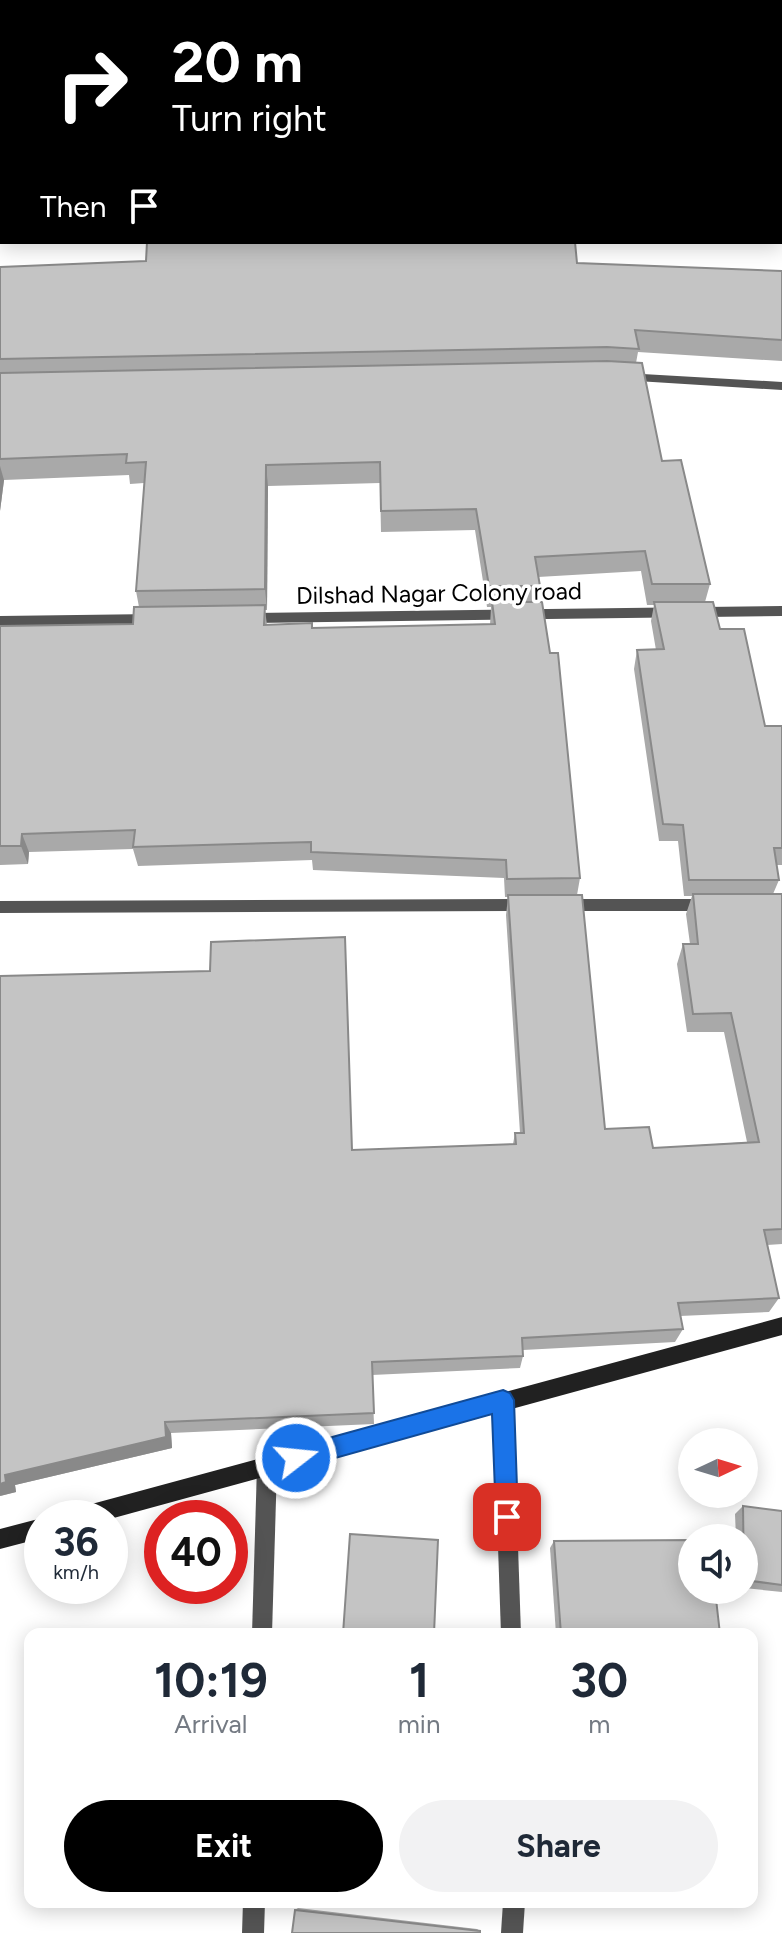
<!DOCTYPE html>
<html lang="en">
<head>
<meta charset="utf-8">
<style>
	:root { --surface:#fff; --page:#f2f2f3; --text:#1f2937; --muted:#747a83; --accent:#000 }
	body { margin:0; font-family:Figtree,sans-serif; background:var(--page); color:var(--text); height:100vh; display:flex; flex-direction:column; font-size:30px; white-space:nowrap }
	* { box-sizing:border-box; margin:0 }
	p { font-size:26px; color:var(--muted) }
	.icon { flex:none; width:44px; height:44px; fill:none; stroke:currentColor; stroke-width:2; stroke-linecap:round; stroke-linejoin:round }
	.map { position:relative; flex:1; overflow:hidden }
	.sheet { position:absolute; left:24px; top:1628px; width:734px; height:280px; display:flex; flex-direction:column; background:var(--surface); border-radius:16px; box-shadow:0 4px 20px #0003 }
	.sheet>* { flex:none }
	.top-card { position:absolute; left:0px; top:0px; width:782px; height:244px; box-shadow:0 4px 20px #0003; background:#000; color:#fff; overflow:hidden }
	.needle { width:52px; rotate:86deg }
	.buttons { position:absolute; left:678px; top:1428px; display:grid; gap:16px }
	.buttons a { display:grid; place-items:center; width:80px; height:80px; border-radius:50%; background:var(--surface); box-shadow:0 4px 20px #0003; font-size:40px }
	.speed { position:absolute; left:24px; top:1500px; display:flex; gap:16px; font-size:40px; font-weight:700; text-align:center }
	.speed>* { display:grid; place-content:center; width:104px; height:104px; border-radius:50%; background:var(--surface); box-shadow:0 4px 20px #0003; line-height:1 }
	.speed small { font-size:20px; font-weight:400 }
	.speed .limit { border:12px solid #d22; background:#fff; color:#111 }
	.pin { position:absolute; display:grid; place-items:center; width:68px; height:68px; color:#fff; margin:-34px; border-radius:16px; box-shadow:0 4px 12px #0006 }
	.me { position:absolute; width:88px; margin:-44px; rotate:74deg; stroke-linejoin:round; filter:drop-shadow(0 0 6px #0008) }
	.turn { display:flex; align-items:center; gap:28px; height:168px; padding:0 40px; font-size:36px }
	.turn .icon { width:104px; height:104px; stroke-width:2.5 }
	.turn b { display:block; font-size:56px; line-height:68px }
	.then { display:flex; align-items:center; height:76px; padding:0 40px; background:#0003; gap:16px; font-size:30px }
	.eta { display:flex; justify-content:space-evenly; align-items:center; height:136px; text-align:center }
	.eta b { font-size:48px; font-weight:700; line-height:56px }
	.button { display:flex; gap:16px; margin-top:auto; padding:16px 40px }
	.button a { flex:1; height:92px; border-radius:48px; background:var(--accent); color:#fff; font-size:32px; font-weight:700; line-height:92px; text-align:center }
	.button a+a { background:var(--page); color:var(--text) }
	.map>svg:first-child { display:block }
</style>
</head>
<body>
<div class="map">
<svg width="782" height="1933" viewBox="0 0 782 1933">
	<rect width="100%" height="100%" fill="#fff"/>
	<g fill="none" stroke-linecap="round" stroke-linejoin="round">
		<defs>
			<g id="primary">
				<rect x="780" y="37" width="2" height="8"/>
				<rect x="0" y="68" width="2" height="8"/>
				<rect x="780" y="106" width="2" height="8"/>
				<path d="M 2,138 L 2,146 L 0,147 L 0,139 Z"/>
			</g>
			<g id="highway">
				<rect x="780" y="50" width="2" height="8"/>
				<rect x="780" y="75" width="2" height="8"/>
				<rect x="0" y="78" width="2" height="8"/>
				<rect x="0" y="104" width="2" height="8"/>
			</g>
		</defs>
		<use href="#primary" stroke="#dbdbdb" stroke-width="4"/>
		<use href="#highway" stroke="#dbdbdb" stroke-width="4"/>
		<g fill="#545454" fill-rule="evenodd">
			<path d="M 258,0 L 268,0 L 257,2 Z"/>
			<rect x="761" y="0" width="10" height="2"/>
			<rect x="0" y="45" width="2" height="6"/>
			<rect x="0" y="163" width="2" height="6"/>
			<path d="M 625,373 L 782,382 L 782,390 L 621,380 L 621,374 Z"/>
			<path d="M 782,606 L 782,616 L 246,623 L 239,618 L 246,613 Z"/>
			<path d="M 154,614 L 161,619 L 154,624 L 0,626 L 0,616 Z"/>
			<path d="M 526,899 L 532,900 L 534,905 L 532,910 L 526,911 L 0,913 L 0,901 Z"/>
			<path d="M 562,899 L 710,899 L 716,900 L 718,905 L 716,910 L 710,911 L 562,911 L 556,910 L 554,905 L 556,900 Z"/>
			<path d="M 503,1390 L 510,1393 L 513,1400 L 521,1634 L 501,1634 L 493,1400 L 496,1393 Z"/>
			<path d="M 267,1456 L 274,1459 L 277,1466 L 272,1634 L 252,1634 L 257,1466 L 260,1459 Z"/>
			<path d="M 243,1902 L 265,1902 L 264,1933 L 242,1933 Z"/>
			<path d="M 503,1902 L 525,1902 L 523,1933 L 501,1933 Z"/>
		</g>
		<g fill="#212121" fill-rule="evenodd">
			<path d="M 782,1317 L 782,1335 L 110,1519 L 67,1518 L 70,1511 L 77,1508 Z"/>
			<path d="M 42,1518 L 42,1538 L 0,1549 L 0,1529 Z"/>
		</g>
		<use href="#primary" fill="#000" fill-rule="evenodd"/>
		<use href="#highway" fill="#000" fill-rule="evenodd"/>
	</g>
	<g fill="#a9a9a9" fill-rule="evenodd">
		<path d="M 0,0 L 256,0 L 255,2 L 2,2 L 2,9 L 0,9 Z"/>
		<path d="M 265,0 L 759,0 L 758,2 L 265,2 Z"/>
		<path d="M 772,0 L 782,0 L 782,4 L 780,4 L 780,2 L 773,2 Z"/>
		<path d="M 577,263 L 782,271 L 782,361 L 638,352 L 636,363 L 662,461 L 710,584 L 705,602 L 765,726 L 782,726 L 782,865 L 776,865 L 779,880 L 773,894 L 782,894 L 782,1244 L 767,1245 L 779,1298 L 769,1312 L 680,1316 L 683,1329 L 675,1342 L 523,1350 L 523,1356 L 520,1368 L 372,1375 L 374,1424 L 171,1433 L 172,1448 L 15,1485 L 16,1492 L 0,1496 L 352,1150 L 513,1144 L 515,1133 L 520,1133 L 506,915 L 508,897 L 505,897 L 504,878 L 313,870 L 312,860 L 138,866 L 133,849 L 29,852 L 28,864 L 0,865 L 0,626 L 133,624 L 139,607 L 136,591 L 144,483 L 130,484 L 129,475 L 4,480 L 0,511 L 0,267 ZM 380,483 L 381,532 L 475,530 L 487,607 L 491,607 L 490,625 L 312,628 L 267,625 L 265,610 L 267,610 L 268,486 ZM 641,571 L 647,605 L 654,605 L 651,621 L 656,650 L 637,650 L 634,669 L 659,841 L 678,841 L 684,896 L 692,896 L 686,914 L 690,944 L 683,944 L 677,964 L 687,1032 L 724,1032 L 747,1142 L 653,1148 L 605,1129 L 577,895 L 580,878 L 538,602 L 540,586 L 538,577 Z"/>
		<path d="M 743,1506 L 782,1511 L 782,1592 L 744,1588 L 744,1538 L 736,1538 L 735,1514 Z"/>
		<path d="M 554,1541 L 720,1634 L 556,1634 L 550,1548 Z"/>
		<path d="M 298,1908 L 477,1929 L 480,1931 L 295,1910 Z"/>
	</g>
	<g fill="#898989">
		<path d="M 266,465 L 268,486 L 267,610 L 265,589 Z"/>
		<path d="M 0,466 L 4,480 L 0,511 Z"/>
		<path d="M 22,834 L 29,852 L 28,864 L 21,846 Z"/>
		<path d="M 165,1422 L 171,1433 L 172,1448 L 15,1485 L 16,1492 L 0,1496 L 0,1484 L 5,1475 Z"/>
	</g>
	<g fill="#c4c4c4" stroke="#898989" stroke-width="2">
		<path d="M 147,242 L 575,242 L 577,263 L 782,271 L 782,340 L 635,330 L 639,349 L 607,347 L 0,359 L 0,267 L 146,261 Z"/>
		<path d="M 607,361 L 642,363 L 662,461 L 681,460 L 710,584 L 652,584 L 645,551 L 535,557 L 540,586 L 489,586 L 476,509 L 381,511 L 380,462 L 266,465 L 265,589 L 136,591 L 146,462 L 126,463 L 127,454 L 0,459 L 0,373 Z"/>
		<path d="M 492,602 L 542,602 L 550,653 L 558,653 L 580,878 L 507,879 L 506,860 L 311,852 L 311,842 L 133,847 L 135,830 L 22,834 L 21,846 L 0,846 L 0,626 L 133,624 L 134,607 L 265,605 L 264,625 L 312,623 L 312,628 L 495,624 Z"/>
		<path d="M 654,602 L 713,602 L 720,629 L 744,629 L 765,726 L 782,726 L 782,848 L 774,848 L 779,880 L 689,880 L 683,825 L 663,824 L 637,650 L 664,649 Z"/>
		<path d="M 693,894 L 782,894 L 782,1229 L 764,1230 L 779,1298 L 678,1303 L 683,1329 L 522,1338 L 523,1356 L 372,1362 L 374,1413 L 165,1422 L 166,1437 L 5,1475 L 6,1482 L 0,1484 L 0,976 L 210,971 L 211,942 L 345,937 L 352,1150 L 516,1144 L 515,1133 L 524,1133 L 508,895 L 582,895 L 605,1129 L 649,1127 L 653,1148 L 759,1142 L 731,1013 L 693,1014 L 683,944 L 698,944 Z"/>
		<path d="M 743,1506 L 782,1511 L 782,1585 L 744,1580 Z"/>
		<path d="M 350,1534 L 438,1540 L 434,1634 L 343,1634 Z"/>
		<path d="M 692,1540 L 692,1590 L 715,1590 L 720,1634 L 561,1634 L 554,1541 Z"/>
		<path d="M 295,1910 L 480,1931 L 480,1933 L 292,1933 Z"/>
	</g>
	<path fill="#1a73e8" stroke="#114b97" stroke-width="2" d="M 503,1390 L 510,1393 L 514,1400 L 518,1517 L 515,1525 L 507,1528 L 499,1525 L 496,1517 L 492,1414 L 296,1469 L 289,1466 L 285,1458 L 289,1450 L 296,1447 Z"/>
	<g text-anchor="middle" dominant-baseline="central" stroke-width="7" stroke-linejoin="round" paint-order="stroke">
		<g font-size="24" fill="#000" stroke="#fff">
			<text transform="translate(439 593) rotate(-1)">Dilshad Nagar Colony road</text>
		</g>
	</g>
</svg>
<div class="buttons">
<a><svg class="needle" viewBox="-14 -14 28 28"><path d="M0-13l5 13h-10z" fill="#e53935"/><path d="M0 13l5-13h-10z" fill="#747a83"/></svg></a>
<a><svg class="icon" aria-label="sound" viewBox="0 0 24 24"><path d="M4 9h4l5-4v14l-5-4H4zM17 9q2 3 0 6"/></svg></a>
</div>
<div class="speed"><div>36<small>km/h</small></div><div class="limit">40</div></div>
<div class="pin" style="left:507px;top:1517px;background:#d93025"><svg class="icon" aria-label="arrive" viewBox="0 0 24 24"><path d="M6 21V4h12l-3 4 3 4H6"/></svg></div>
<svg class="me" style="left:296px;top:1458px" viewBox="-20 -20 40 40"><circle r="17" fill="#1a73e8" stroke="#fff" stroke-width="3"/><path d="M0-11L8 9 0 5-8 9z" fill="#fff"/></svg>
<div class="top-card">
<div class="turn"><svg class="icon" aria-label="right" viewBox="0 0 24 24"><path d="M7 20v-9h11M14 6l5 5-5 5"/></svg><div><b>20 m</b>Turn right</div></div>
<div class="then">Then<svg class="icon" aria-label="arrive" viewBox="0 0 24 24"><path d="M6 21V4h12l-3 4 3 4H6"/></svg></div>
</div>
<section class="sheet">
<div class="eta">
<div><b>10:19</b><p>Arrival</p></div>
<div><b>1</b><p>min</p></div>
<div><b>30</b><p>m</p></div>
</div>
<div class="button"><a>Exit</a><a>Share</a></div>
</section>
</div>
</body>
</html>
